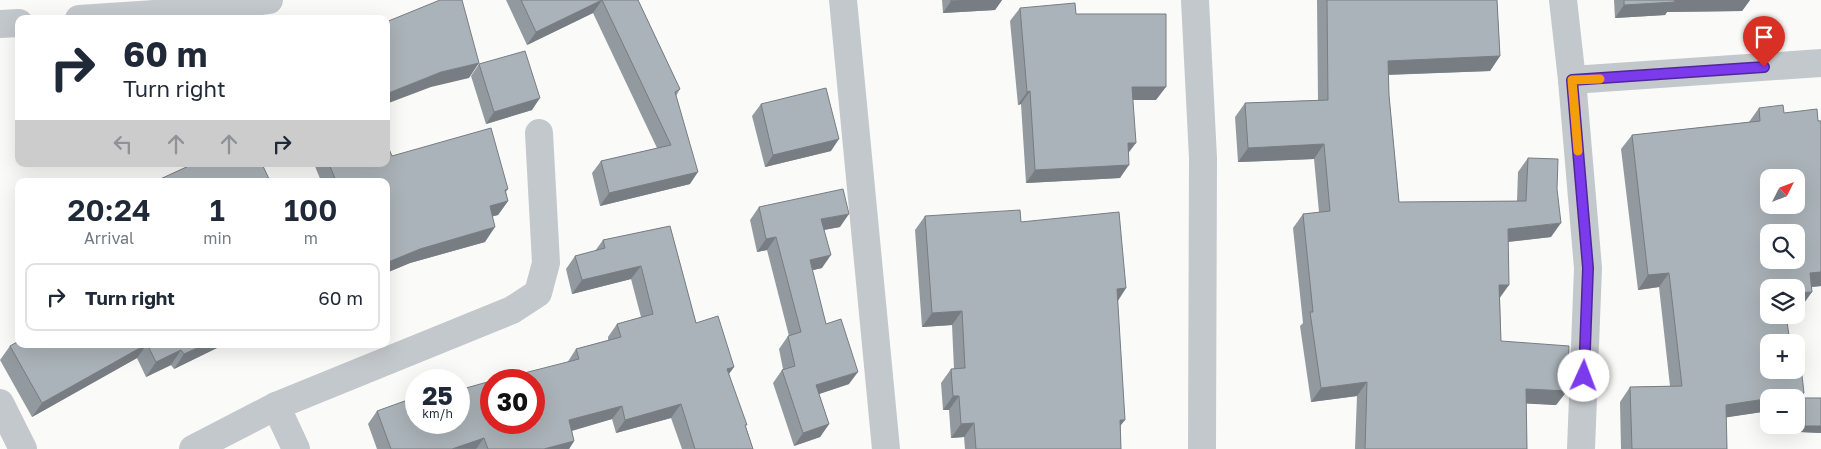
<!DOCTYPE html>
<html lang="en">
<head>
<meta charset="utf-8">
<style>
	:root { --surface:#fff; --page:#f2f2f3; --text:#1f2937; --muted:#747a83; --line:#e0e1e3 }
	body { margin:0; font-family:"Golos Text",sans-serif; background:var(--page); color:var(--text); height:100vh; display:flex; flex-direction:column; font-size:19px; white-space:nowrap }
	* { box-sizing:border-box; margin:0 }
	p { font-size:16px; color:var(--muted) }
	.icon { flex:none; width:28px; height:28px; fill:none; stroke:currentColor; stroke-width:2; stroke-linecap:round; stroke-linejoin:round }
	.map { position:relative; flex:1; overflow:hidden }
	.drawer { position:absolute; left:15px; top:178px; width:375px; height:170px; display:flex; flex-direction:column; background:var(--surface); border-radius:10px; box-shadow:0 5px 20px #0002 }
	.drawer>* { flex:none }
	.banner { position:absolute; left:15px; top:15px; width:375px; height:152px; border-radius:10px; box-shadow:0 5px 20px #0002; background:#fff; color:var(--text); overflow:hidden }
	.needle { width:32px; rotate:48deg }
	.controls { position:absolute; left:1760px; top:169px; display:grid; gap:10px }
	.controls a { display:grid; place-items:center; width:45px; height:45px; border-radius:10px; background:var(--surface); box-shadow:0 5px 20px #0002; font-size:25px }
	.speed { position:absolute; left:405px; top:369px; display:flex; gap:10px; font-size:25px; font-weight:700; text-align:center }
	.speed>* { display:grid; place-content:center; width:65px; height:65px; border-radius:50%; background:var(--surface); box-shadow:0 5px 20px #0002; line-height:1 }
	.speed small { font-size:12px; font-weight:400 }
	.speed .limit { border:8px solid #d22; background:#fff; color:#111 }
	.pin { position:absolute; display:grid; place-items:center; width:42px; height:42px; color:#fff; margin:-51px -21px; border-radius:50% 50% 50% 0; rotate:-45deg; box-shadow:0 0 5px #0007 }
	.pin .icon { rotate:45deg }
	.me { position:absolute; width:55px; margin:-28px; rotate:2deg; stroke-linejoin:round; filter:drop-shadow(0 0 4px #0008) }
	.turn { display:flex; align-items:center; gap:18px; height:105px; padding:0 25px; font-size:22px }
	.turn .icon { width:65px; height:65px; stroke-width:2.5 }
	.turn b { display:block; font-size:35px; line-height:42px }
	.lanes { display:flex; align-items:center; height:48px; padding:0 25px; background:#0003; justify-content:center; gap:25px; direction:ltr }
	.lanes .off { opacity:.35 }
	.eta { display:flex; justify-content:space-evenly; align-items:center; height:85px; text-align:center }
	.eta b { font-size:30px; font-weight:600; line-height:35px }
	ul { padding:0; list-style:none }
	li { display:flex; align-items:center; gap:15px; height:68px; margin:0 10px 8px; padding:0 15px; border:2px solid var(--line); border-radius:10px }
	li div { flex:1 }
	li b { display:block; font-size:19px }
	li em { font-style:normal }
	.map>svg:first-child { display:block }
</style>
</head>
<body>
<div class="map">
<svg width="1821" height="449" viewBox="0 0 1821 449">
	<rect width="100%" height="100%" fill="#fafaf8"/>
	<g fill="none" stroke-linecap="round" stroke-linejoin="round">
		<g stroke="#c3c8cc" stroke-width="28">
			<path d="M 843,0 L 886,449"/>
			<path d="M 1195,0 L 1203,158 L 1202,449"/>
			<path d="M 1563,0 L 1572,80 L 1588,268 L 1581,449"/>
			<path d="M 79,19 L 184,12 L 269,0"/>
			<path d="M 0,24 L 19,23"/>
			<path d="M 1572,80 L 1821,63"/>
			<path d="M 0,403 L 23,449"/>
			<path d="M 276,406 L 296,449"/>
			<path d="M 193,449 L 276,406 L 512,310 L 538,293 L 546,263 L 539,133"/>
		</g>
	</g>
	<g fill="#929a9f">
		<path d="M 506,0 L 638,0 L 680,89 L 676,96 L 690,184 L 600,206 L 592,173 L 601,161 L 657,148 L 593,13 L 527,45 Z"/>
		<path d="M 942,0 L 1002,0 L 995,10 L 943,13 Z"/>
		<path d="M 1317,0 L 1497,0 L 1500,56 L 1490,71 L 1388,75 L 1389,95 L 1399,202 L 1517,201 L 1518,172 L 1528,158 L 1551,237 L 1508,242 L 1500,298 L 1501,341 L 1567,391 L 1556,405 L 1526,403 L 1527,449 L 1355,449 L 1357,396 L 1311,402 L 1300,326 L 1303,323 L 1293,228 L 1303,214 L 1319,212 L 1314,159 L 1238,162 L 1235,117 L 1245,103 L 1318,100 Z"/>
		<path d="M 1614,0 L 1750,0 L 1742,11 L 1667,12 L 1665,15 L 1615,18 Z"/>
		<path d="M 1020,8 L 1076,14 L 1156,100 L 1133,100 L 1129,152 L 1120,178 L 1026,183 L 1021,104 L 1018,105 L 1010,21 Z"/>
		<path d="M 479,64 L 532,110 L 486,124 L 471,76 Z"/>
		<path d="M 761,104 L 831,151 L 765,167 L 752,116 Z"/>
		<path d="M 1759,108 L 1821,121 L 1821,286 L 1812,287 L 1802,306 L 1796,307 L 1796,288 L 1769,288 L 1769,342 L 1804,393 L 1796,404 L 1796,398 L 1769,398 L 1769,411 L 1726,417 L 1727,449 L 1621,449 L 1620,402 L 1630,387 L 1670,386 L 1659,287 L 1638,290 L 1621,149 L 1632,135 L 1749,122 Z"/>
		<path d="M 392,156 L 508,189 L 506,192 L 508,201 L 498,215 L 492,216 L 485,242 L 410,263 L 386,273 L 386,181 L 321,181 L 314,164 L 386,164 Z"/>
		<path d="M 759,207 L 840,227 L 824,230 L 822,268 L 812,270 L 826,324 L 849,384 L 819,394 L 829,424 L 820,437 L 794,446 L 773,383 L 782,370 L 783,369 L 779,349 L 788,336 L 789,336 L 767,250 L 757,252 L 750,220 Z"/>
		<path d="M 925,216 L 1021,222 L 1126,288 L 1118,301 L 1121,449 L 965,449 L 964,437 L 951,438 L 949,410 L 943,410 L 941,383 L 951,369 L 954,369 L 952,325 L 922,327 L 915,230 Z"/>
		<path d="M 670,226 L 696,323 L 734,367 L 729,374 L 753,449 L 682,449 L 671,418 L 616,433 L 612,419 L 572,431 L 574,441 L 569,449 L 377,449 L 368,424 L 377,411 L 416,422 L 567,363 L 576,349 L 608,340 L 608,337 L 617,324 L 641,317 L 631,279 L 572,294 L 566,269 L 575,256 L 595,251 L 603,240 Z"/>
		<path d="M 19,344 L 223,344 L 221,346 L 174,369 L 171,365 L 146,377 L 137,358 L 32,417 L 0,360 L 10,346 Z"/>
		<path d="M 1805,398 L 1821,433 L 1800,432 L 1800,404 Z"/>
	</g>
	<g fill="#777d82">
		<path d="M 602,0 L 593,13 L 527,45 L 536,32 Z"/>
		<path d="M 971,0 L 1002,0 L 995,10 L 943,13 L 951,1 Z"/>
		<path d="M 1674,0 L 1750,0 L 1742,11 L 1667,12 L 1665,15 L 1615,18 L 1624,5 Z"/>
		<path d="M 1500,56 L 1490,71 L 1378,75 L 1388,61 Z"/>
		<path d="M 479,63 L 469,78 L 431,87 L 386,104 L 386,94 L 441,72 Z"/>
		<path d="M 1132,87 L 1166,87 L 1156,100 L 1123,100 Z"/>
		<path d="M 1030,91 L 1021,104 L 1018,105 L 1027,92 Z"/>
		<path d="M 540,98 L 532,110 L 486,124 L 494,112 Z"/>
		<path d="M 839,139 L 831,151 L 765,167 L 773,155 Z"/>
		<path d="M 1128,143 L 1136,143 L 1126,156 Z"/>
		<path d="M 1324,144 L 1314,159 L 1238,162 L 1248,148 Z"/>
		<path d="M 1129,165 L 1120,178 L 1026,183 L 1035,170 Z"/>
		<path d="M 698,172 L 690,184 L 600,206 L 609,193 Z"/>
		<path d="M 508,201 L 498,215 L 480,220 L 490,206 Z"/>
		<path d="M 849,214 L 840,227 L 812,232 L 821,219 Z"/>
		<path d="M 1561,223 L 1551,237 L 1498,243 L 1508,229 Z"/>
		<path d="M 495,227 L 485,242 L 410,263 L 386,273 L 386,263 L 420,249 Z"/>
		<path d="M 776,237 L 767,250 L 757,252 L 766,239 Z"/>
		<path d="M 831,255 L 822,268 L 801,273 L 810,260 Z"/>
		<path d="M 641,266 L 631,279 L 572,294 L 582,280 Z"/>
		<path d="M 1821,272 L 1821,286 L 1800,288 L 1810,273 Z"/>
		<path d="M 1669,273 L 1659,287 L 1638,290 L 1648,275 Z"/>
		<path d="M 1499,285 L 1509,285 L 1499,299 Z"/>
		<path d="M 1126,288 L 1116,303 L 1117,289 Z"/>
		<path d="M 1812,292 L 1802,306 L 1796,307 L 1796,293 Z"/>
		<path d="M 962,311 L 952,325 L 922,327 L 932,313 Z"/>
		<path d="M 147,344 L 137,358 L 32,417 L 42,403 Z"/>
		<path d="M 206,344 L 223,344 L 221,346 L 174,369 L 184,354 Z"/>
		<path d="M 181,350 L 171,365 L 146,377 L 156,362 Z"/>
		<path d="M 734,367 L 724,380 L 727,369 Z"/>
		<path d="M 858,372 L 849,384 L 807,398 L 816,385 Z"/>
		<path d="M 1367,382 L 1357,396 L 1311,402 L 1321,388 Z"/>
		<path d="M 1526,389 L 1567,391 L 1556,405 L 1516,403 Z"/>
		<path d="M 1804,393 L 1796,404 L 1796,398 L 1772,398 Z"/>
		<path d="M 953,396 L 959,396 L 949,410 L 943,410 Z"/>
		<path d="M 1769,398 L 1769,411 L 1716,419 L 1726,405 Z"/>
		<path d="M 681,404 L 671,418 L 616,433 L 625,420 Z"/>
		<path d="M 622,406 L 612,419 L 560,434 L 569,420 Z"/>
		<path d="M 1120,420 L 1125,420 L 1114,434 Z"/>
		<path d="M 974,423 L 964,437 L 951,438 L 961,424 Z"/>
		<path d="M 829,424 L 820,437 L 794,446 L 803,433 Z"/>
		<path d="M 1805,426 L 1821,426 L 1821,433 L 1800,432 Z"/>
		<path d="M 484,438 L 476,449 L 452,449 Z"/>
		<path d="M 574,441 L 569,449 L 544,449 Z"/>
	</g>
	<g fill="#aab3b9" stroke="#777d82" fill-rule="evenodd">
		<path d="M 440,0 L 462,0 L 479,63 L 441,72 L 386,94 L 386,22 Z"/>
		<path d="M 521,0 L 638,0 L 680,89 L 675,92 L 698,172 L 609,193 L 601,161 L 671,145 L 602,0 L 536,32 Z"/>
		<path d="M 951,0 L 971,0 L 951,1 Z"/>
		<path d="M 1327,0 L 1497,0 L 1500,56 L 1388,61 L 1389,95 L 1399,202 L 1526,201 L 1528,158 L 1558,159 L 1557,189 L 1561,223 L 1508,229 L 1509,285 L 1499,285 L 1501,341 L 1569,346 L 1567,391 L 1526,389 L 1527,449 L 1365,449 L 1367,382 L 1321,388 L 1310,312 L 1313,312 L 1303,214 L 1330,211 L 1324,144 L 1248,148 L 1245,103 L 1328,100 Z"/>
		<path d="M 1624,0 L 1674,0 L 1675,2 L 1624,5 Z"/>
		<path d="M 1075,3 L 1076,14 L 1166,14 L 1166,87 L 1132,87 L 1136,143 L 1128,143 L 1129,165 L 1035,170 L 1030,91 L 1027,92 L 1020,8 Z"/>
		<path d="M 525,51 L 540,98 L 494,112 L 479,64 Z"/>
		<path d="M 826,88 L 839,139 L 773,155 L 761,104 Z"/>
		<path d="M 1783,105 L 1784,113 L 1817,109 L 1818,121 L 1821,121 L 1821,272 L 1810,273 L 1812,292 L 1796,293 L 1796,288 L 1769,288 L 1769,315 L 1786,315 L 1790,342 L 1769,342 L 1769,370 L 1796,370 L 1796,367 L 1801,367 L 1804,393 L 1726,405 L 1727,449 L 1632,449 L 1630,387 L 1682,386 L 1669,273 L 1648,275 L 1632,135 L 1760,121 L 1759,108 ZM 1769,178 L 1796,178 L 1796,205 L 1769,205 ZM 1769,232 L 1796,232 L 1796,260 L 1769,260 Z"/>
		<path d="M 491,128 L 508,189 L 505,190 L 508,201 L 490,206 L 495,227 L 420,249 L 386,263 L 386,181 L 336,181 L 329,164 L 386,164 L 386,142 L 392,156 Z"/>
		<path d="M 193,164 L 262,164 L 270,181 L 156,181 Z"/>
		<path d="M 843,189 L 849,214 L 821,219 L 831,255 L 810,260 L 826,324 L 841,319 L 858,372 L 816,385 L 829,424 L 803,433 L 782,370 L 795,366 L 788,336 L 801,332 L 776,237 L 766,239 L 759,207 Z"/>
		<path d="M 1020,210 L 1021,222 L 1119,212 L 1126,288 L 1117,289 L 1125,420 L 1120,420 L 1121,449 L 976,449 L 974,423 L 961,424 L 959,396 L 953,396 L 951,369 L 965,368 L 962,311 L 932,313 L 925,216 Z"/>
		<path d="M 670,226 L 696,323 L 718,316 L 734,367 L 727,369 L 747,425 L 745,425 L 753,449 L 695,449 L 681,404 L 625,420 L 622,406 L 569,420 L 574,441 L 544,449 L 488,449 L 484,438 L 452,449 L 391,449 L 377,411 L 416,397 L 416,422 L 459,422 L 459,390 L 491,381 L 491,422 L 534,422 L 534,380 L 497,380 L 579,359 L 576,349 L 621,337 L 617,324 L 653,314 L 641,266 L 582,280 L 575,256 L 605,248 L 603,240 Z"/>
		<path d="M 19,341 L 19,344 L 147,344 L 42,403 L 10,346 Z"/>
		<path d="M 147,344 L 206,344 L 184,354 L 181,350 L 156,362 Z"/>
		<rect x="1805" y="398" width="16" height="28"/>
	</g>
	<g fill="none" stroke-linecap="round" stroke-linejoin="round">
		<defs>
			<path id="route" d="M 1584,376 L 1588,268 L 1572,80 L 1764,67"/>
		</defs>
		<use href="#route" stroke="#51269a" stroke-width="12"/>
		<use href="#route" stroke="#7c3aed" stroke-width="9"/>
		<path stroke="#f59e0b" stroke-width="9" d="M 1578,151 L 1572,80 L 1600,79"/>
	</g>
</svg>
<div class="controls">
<a><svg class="needle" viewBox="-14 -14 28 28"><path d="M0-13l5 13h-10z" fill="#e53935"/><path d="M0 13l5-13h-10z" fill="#747a83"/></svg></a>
<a><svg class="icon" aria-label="search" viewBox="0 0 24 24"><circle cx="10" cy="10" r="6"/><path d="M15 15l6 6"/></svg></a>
<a><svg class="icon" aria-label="layers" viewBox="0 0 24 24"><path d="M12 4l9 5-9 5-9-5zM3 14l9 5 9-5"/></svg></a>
<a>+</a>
<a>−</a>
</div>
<div class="speed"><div>25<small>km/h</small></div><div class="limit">30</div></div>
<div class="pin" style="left:1764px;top:67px;background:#d93025"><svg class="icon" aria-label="arrive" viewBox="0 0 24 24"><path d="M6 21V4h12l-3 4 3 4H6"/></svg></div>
<svg class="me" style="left:1584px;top:376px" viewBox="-20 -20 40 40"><circle r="19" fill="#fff"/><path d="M0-13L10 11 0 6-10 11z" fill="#7c3aed"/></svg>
<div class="banner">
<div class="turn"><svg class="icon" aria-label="right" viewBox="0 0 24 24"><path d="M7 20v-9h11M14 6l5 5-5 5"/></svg><div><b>60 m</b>Turn right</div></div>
<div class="lanes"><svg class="icon off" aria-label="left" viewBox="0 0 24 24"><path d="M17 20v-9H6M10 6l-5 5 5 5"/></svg><svg class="icon off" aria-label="ahead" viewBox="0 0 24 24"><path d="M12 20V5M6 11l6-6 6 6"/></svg><svg class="icon off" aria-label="ahead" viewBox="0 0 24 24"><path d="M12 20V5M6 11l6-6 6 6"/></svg><svg class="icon" aria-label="right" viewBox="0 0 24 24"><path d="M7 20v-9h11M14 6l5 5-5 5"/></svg></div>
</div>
<section class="drawer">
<div class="eta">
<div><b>20:24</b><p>Arrival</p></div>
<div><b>1</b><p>min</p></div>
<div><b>100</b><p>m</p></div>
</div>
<ul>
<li><svg class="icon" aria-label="right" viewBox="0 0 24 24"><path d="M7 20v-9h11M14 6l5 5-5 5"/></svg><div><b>Turn right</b></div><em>60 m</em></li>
</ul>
</section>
</div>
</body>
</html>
